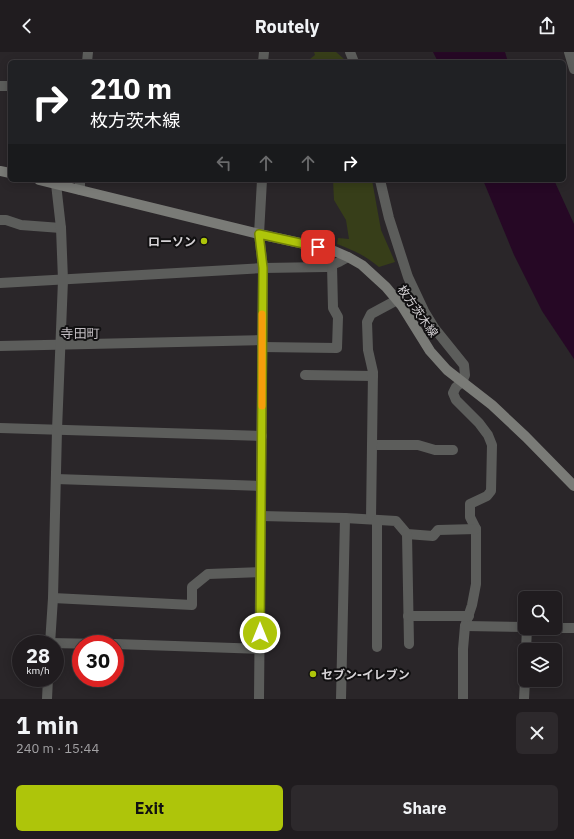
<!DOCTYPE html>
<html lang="en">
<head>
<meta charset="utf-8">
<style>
	:root { --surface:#201c1f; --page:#2d292c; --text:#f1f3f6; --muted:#a2a1a4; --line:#3d3a3d; --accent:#aec50a }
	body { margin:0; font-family:"IBM Plex Sans","Noto Sans JP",sans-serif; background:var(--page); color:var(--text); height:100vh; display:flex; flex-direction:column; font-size:15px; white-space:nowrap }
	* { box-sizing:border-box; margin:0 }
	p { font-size:13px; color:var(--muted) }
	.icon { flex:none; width:22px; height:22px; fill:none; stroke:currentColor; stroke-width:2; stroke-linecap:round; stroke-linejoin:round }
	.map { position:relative; height:647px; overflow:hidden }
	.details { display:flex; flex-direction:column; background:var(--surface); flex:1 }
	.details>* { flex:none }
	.guide { position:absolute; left:8px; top:8px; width:558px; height:122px; border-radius:6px; box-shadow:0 2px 10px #0003,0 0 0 1px var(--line); background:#202124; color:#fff; overflow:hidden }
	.buttons { position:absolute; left:518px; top:539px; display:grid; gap:8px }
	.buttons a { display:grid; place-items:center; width:44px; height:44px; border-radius:6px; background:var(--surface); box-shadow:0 2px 10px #0003,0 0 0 1px var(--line); font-size:20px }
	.speed { position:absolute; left:12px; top:583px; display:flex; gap:8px; font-size:20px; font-weight:700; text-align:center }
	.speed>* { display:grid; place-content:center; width:52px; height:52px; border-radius:50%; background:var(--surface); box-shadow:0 2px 10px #0003,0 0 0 1px var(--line); line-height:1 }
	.speed small { font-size:10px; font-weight:400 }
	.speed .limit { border:6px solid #d22; background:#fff; color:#111 }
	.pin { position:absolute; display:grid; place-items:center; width:34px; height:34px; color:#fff; margin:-17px; border-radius:8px; box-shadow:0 2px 6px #0006 }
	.me { position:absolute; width:44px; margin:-22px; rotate:0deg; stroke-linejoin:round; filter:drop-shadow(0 0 3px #0008) }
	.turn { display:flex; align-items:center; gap:14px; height:84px; padding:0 16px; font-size:18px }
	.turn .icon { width:52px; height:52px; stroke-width:2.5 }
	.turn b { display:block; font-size:28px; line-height:34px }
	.lanes { display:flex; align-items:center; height:38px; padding:0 16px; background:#0003; justify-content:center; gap:20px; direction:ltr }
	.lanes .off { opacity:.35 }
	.round { display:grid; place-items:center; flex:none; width:42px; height:42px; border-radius:6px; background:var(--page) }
	.headline { display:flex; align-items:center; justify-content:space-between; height:68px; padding:0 16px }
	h1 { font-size:24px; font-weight:700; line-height:30px }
	.action { display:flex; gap:8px; margin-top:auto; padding:8px 16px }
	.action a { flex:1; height:46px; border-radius:6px; background:var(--accent); color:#111; font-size:16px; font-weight:700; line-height:46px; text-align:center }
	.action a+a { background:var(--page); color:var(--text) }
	header { display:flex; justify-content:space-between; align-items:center; height:52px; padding:0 16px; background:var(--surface); font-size:18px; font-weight:700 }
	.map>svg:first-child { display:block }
</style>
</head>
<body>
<header><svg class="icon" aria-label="back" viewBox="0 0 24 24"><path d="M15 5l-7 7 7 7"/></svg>Routely<svg class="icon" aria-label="share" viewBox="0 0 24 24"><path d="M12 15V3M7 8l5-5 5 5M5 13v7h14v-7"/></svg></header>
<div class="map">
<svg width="574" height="647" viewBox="0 0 574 647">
	<rect width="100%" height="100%" fill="#2a2629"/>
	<g fill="#373e19">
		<path d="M 314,0 L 336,0 L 344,7 L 345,10 L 311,10 L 310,7 L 315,3 Z"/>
		<path d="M 333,128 L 372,128 L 381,178 L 395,210 L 379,215 C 364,203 355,199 337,192 L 338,186 L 349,187 L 346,168 L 334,148 Z"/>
	</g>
	<g fill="#260825">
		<path d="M 433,0 L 505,0 L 508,10 L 438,10 Z"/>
		<path d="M 483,128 L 554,128 L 574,172 L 574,307 L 542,259 L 514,203 Z"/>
	</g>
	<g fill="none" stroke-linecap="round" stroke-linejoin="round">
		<g stroke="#5c5d5b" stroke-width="10">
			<path d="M 350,0 L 354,10"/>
			<path d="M 569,0 L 574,17"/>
			<path d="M 87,10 L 88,0"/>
			<path d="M 263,10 L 264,0"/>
			<path d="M 0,34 L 10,34"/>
			<path d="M 380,128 L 389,166 L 408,225 L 424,259 L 435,277 L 464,313 L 465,323 L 462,330 L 456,335 L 453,341 L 456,348 L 479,371 L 488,383 L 492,393 L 491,439 L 487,444 L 470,452 L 470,465 L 476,477 L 476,532 L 472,553 L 465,574 L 463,597 L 463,647"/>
			<path d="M 80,138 L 80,128"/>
			<path d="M 0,168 L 6,168 L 21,173 L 61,176"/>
			<path d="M 0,231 L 263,216 L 327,215 L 339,210 L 348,205"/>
			<path d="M 0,294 L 262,288"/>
			<path d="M 262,295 L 337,296 L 338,265 L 333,256 L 332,213"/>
			<path d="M 305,323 L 373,324"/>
			<path d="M 0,376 L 262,384"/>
			<path d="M 372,393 L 418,393 L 435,398 L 453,398"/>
			<path d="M 56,427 L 261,434"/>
			<path d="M 261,464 L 345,466 L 396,469 L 407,482 L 433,484 L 438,478 L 476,477"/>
			<path d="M 371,467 L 373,320 L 368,298 L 367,270 L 371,262 L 397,248"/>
			<path d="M 377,468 L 377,595"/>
			<path d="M 407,482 L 409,592"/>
			<path d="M 53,546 L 192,553 L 192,535 L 208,522 L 260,520"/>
			<path d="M 408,564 L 469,564"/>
			<path d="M 465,574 L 525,575"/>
			<path d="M 555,576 L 574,576"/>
			<path d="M 50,591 L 101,592"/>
			<path d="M 50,592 L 53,546 L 57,378 L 63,228 L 61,176 L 56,132"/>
			<path d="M 115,592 L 260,597"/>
			<path d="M 526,598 L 527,576"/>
			<path d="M 47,647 L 48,626"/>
			<path d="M 259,647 L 263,216 L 259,182 L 262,128"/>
			<path d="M 341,647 L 345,466"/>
			<path d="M 524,647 L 525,628"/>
		</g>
		<g stroke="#7a7b77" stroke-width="10">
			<path d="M 0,119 L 10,121"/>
			<path d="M 39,128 L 259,182 L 332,198 L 348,205 L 362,213 L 386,235 L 402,254 L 430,299 L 447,318 L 492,353 L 526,385 L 574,434"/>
		</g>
	</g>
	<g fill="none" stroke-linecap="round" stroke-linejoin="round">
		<defs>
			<path id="route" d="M 260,581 L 263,216 L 259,182 L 318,195"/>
		</defs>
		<use href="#route" stroke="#718006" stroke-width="10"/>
		<use href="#route" stroke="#aec50a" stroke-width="7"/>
		<path stroke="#f59e0b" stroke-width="7" d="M 262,354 L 262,262"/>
	</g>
	<g fill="#aec50a" stroke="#111011" stroke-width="1.5">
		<circle cx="204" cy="189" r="4"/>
		<circle cx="313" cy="622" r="4"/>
	</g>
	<g text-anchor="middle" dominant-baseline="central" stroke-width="4" stroke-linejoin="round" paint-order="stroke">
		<g font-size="12" font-weight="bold" fill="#d6d3d6" stroke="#111011" text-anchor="end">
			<text x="196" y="189">ローソン</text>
			<text x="321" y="622" text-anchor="start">セブン-イレブン</text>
		</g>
		<g font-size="12" fill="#d6d3d6" stroke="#111011">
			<text transform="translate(418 259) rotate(55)">枚方茨木線</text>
		</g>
		<g font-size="13" fill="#c2bdc2" stroke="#111011">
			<text x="80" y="281">寺田町</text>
		</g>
	</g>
</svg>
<div class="buttons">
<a><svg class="icon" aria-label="search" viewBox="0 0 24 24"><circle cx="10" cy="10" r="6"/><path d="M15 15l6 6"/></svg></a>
<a><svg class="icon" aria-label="layers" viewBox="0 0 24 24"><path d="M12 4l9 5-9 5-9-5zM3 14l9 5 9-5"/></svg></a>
</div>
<div class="speed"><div>28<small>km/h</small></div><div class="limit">30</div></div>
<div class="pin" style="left:318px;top:195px;background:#d93025"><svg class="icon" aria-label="arrive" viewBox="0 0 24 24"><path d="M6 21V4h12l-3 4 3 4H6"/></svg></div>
<svg class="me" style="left:260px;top:581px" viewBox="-20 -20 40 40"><circle r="17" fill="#aec50a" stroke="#fff" stroke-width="3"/><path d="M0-11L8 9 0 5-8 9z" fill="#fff"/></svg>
<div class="guide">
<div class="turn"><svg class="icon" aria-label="right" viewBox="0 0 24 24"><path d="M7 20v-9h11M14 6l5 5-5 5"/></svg><div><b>210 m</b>枚方茨木線</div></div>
<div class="lanes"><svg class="icon off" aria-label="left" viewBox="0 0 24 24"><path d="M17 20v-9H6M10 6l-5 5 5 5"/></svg><svg class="icon off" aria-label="ahead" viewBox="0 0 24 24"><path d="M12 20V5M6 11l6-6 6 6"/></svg><svg class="icon off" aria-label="ahead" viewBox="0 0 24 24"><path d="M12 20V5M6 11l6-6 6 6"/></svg><svg class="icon" aria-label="right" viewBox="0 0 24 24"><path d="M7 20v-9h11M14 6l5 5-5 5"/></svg></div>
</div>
</div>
<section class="details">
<div class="headline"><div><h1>1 min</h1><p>240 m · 15:44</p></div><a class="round"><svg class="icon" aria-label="close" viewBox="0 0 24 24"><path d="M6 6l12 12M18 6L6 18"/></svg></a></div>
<div class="action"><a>Exit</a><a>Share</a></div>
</section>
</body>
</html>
